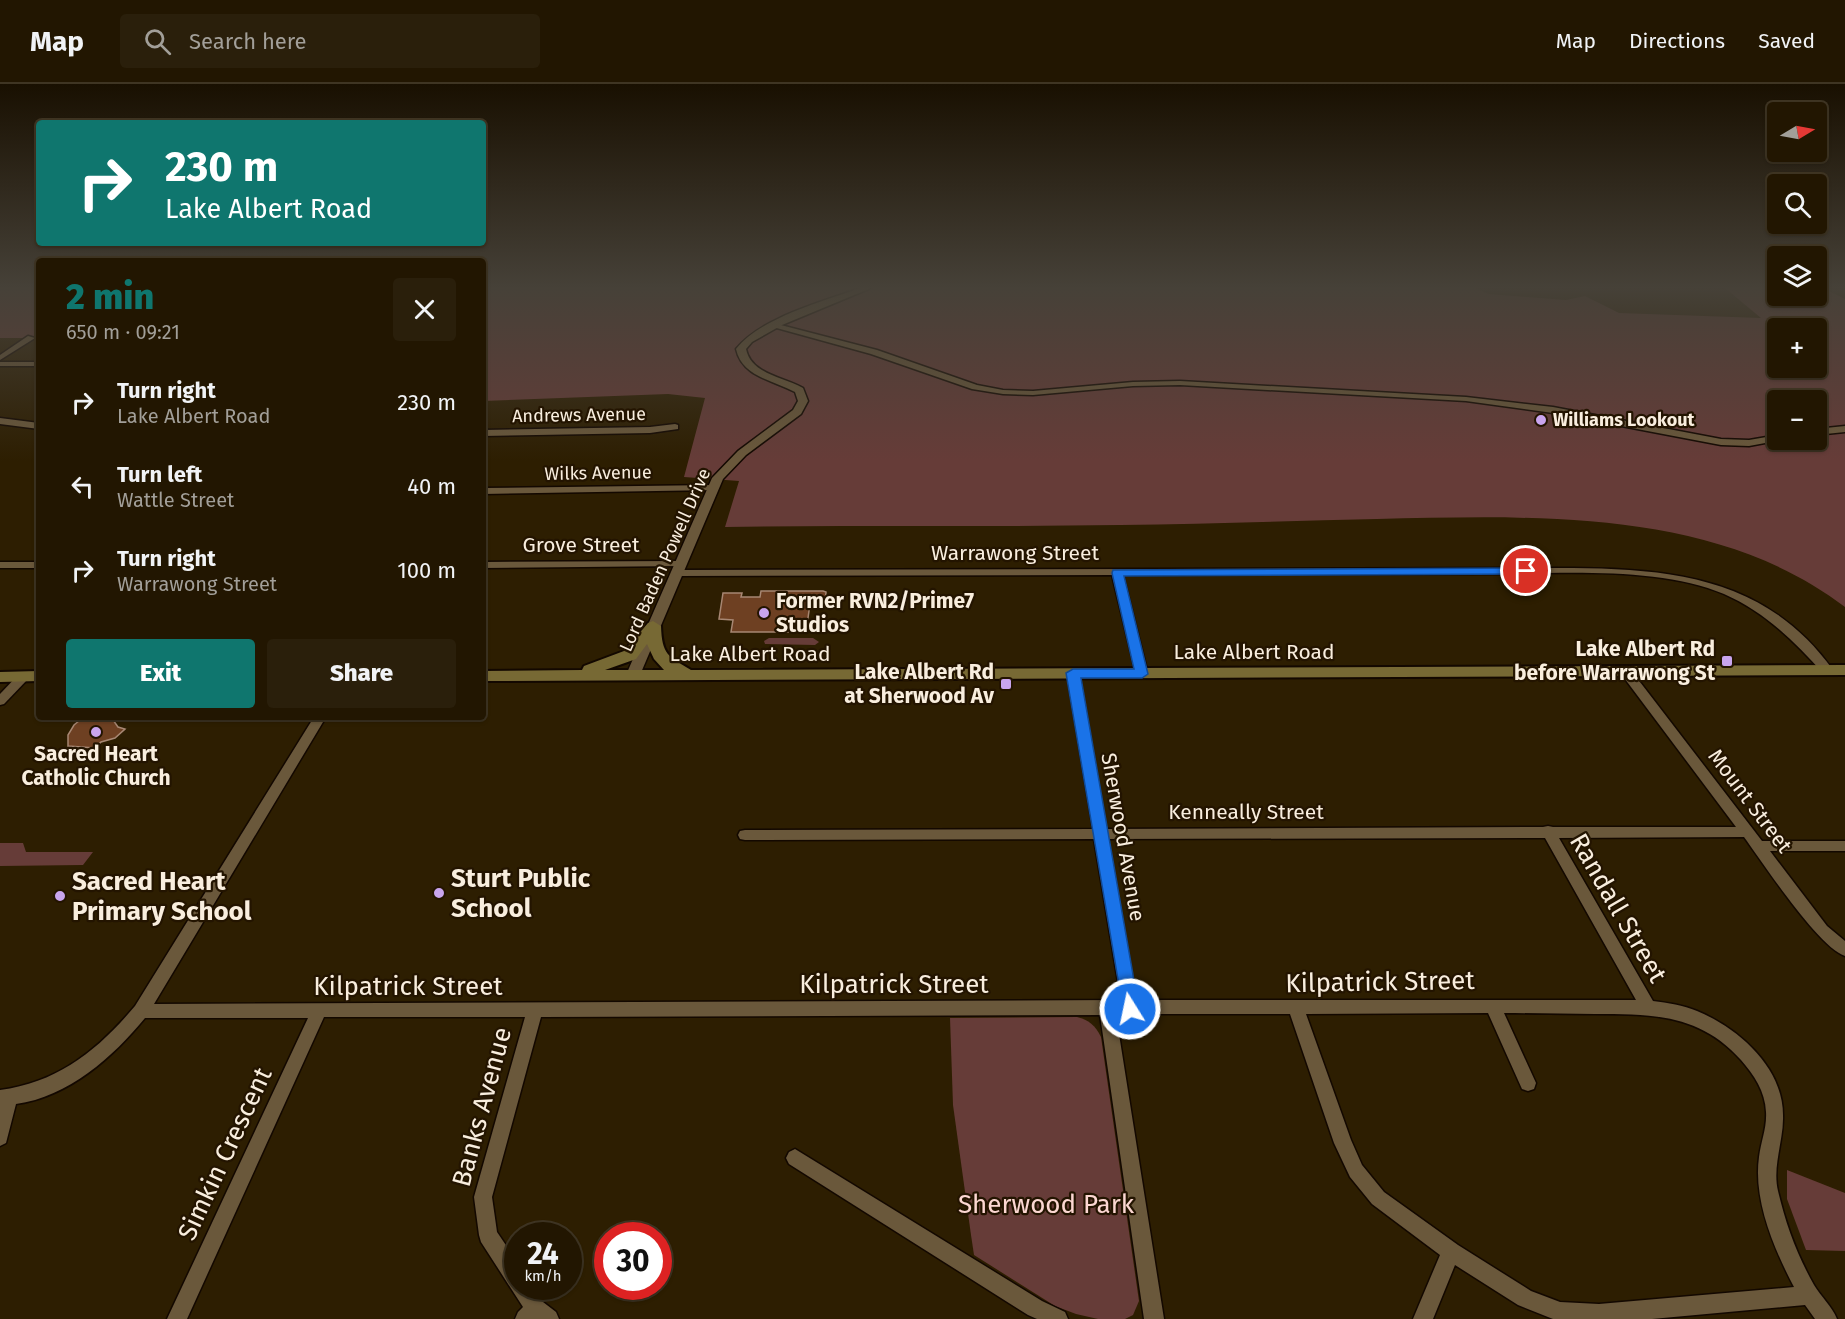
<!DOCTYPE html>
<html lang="en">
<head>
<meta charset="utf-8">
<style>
	:root { --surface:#221601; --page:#2a1f0b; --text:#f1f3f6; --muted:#a29f99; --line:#3f3523; --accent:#0f766e }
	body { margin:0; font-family:"Fira Sans",sans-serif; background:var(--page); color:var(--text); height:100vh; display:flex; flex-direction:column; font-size:22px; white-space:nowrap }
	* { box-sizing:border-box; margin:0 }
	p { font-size:20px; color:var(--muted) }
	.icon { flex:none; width:33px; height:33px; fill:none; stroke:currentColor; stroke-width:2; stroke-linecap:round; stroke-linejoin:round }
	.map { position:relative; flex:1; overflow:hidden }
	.details { position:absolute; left:36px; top:174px; width:450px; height:462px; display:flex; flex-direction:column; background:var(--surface); border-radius:6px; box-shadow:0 2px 4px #0004,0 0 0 2px var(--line) }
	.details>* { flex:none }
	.banner { position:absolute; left:36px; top:36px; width:450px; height:126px; border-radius:6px; box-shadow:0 2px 4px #0004,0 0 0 2px var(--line); background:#0f766e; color:#fff; overflow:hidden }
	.needle { width:39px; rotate:80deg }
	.tools { position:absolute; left:1767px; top:18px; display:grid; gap:12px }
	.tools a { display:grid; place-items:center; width:60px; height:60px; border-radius:6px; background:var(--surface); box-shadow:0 2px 4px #0004,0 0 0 2px var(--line); font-size:30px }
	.speed { position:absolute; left:504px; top:1138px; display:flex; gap:12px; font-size:30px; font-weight:700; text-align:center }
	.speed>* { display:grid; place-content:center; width:78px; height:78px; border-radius:50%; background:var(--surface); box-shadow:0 2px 4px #0004,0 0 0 2px var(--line); line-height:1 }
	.speed small { font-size:15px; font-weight:400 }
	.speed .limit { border:9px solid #d22; background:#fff; color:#111 }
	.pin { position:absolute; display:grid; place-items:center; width:51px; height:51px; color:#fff; margin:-26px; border:3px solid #fff; border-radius:50%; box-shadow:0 2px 6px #0007 }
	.me { position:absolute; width:66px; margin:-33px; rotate:350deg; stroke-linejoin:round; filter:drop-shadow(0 0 4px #0008) }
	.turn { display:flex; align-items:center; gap:21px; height:126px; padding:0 30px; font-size:27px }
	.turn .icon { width:78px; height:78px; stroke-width:2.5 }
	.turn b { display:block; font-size:42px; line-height:51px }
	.round { display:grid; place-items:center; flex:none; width:63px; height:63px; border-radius:6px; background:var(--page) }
	.headline { display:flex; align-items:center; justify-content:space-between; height:102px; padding:0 30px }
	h1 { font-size:36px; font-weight:800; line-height:45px; color:var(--accent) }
	.cta { display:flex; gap:12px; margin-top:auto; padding:12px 30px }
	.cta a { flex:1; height:69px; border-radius:6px; background:var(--accent); color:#fff; font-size:24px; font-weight:800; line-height:69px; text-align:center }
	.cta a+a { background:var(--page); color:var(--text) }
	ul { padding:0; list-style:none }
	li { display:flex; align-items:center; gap:18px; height:84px; padding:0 30px }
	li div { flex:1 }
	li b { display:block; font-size:22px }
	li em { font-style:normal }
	header { display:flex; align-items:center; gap:36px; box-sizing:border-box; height:84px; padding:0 30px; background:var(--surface); border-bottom:2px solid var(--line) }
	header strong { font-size:28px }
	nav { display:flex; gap:33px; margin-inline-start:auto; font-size:21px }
	.search { width:420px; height:54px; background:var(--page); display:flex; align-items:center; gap:15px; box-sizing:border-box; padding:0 21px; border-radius:6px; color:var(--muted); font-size:22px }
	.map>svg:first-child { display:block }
</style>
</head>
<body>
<header>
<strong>Map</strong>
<div class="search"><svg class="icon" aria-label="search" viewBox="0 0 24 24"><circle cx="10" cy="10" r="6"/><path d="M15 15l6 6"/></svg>Search here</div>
<nav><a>Map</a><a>Directions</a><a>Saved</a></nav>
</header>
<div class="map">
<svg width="1845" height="1235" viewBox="0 0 1845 1235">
	<rect width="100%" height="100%" fill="#2d1e01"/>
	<g fill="#663c38" fill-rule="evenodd">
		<rect x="0" y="204" width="39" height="50"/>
		<path d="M 483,204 L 1475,204 L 1489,210 L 1566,216 L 1585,212 L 1619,229 L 1761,234 L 1725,204 L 1777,204 L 1778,212 L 1816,212 L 1817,204 L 1823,204 L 1845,215 L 1845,523 C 1714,423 1533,432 1377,435 C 1291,437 1205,440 1120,441 C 988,443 857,441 725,443 L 739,397 L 684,393 L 705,314 L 668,310 L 483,317 ZM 1778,244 L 1816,244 L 1816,284 L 1778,284 ZM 1778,316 L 1816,316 L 1816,356 L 1778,356 Z"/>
		<path d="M 769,554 L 813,554 L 819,558 L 815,561 L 765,560 L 764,557 Z"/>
		<path d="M 0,759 L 23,759 L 26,768 L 93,768 L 83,781 L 0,782 Z"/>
		<path d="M 1077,933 C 1089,936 1095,941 1101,953 L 1139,1217 L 1133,1231 L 1125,1235 L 1098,1235 L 1076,1230 L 1055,1222 L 974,1171 L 971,1151 L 953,1021 L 950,934 Z"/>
		<path d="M 1787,1086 L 1845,1109 L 1845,1167 L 1806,1166 L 1787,1115 Z"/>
	</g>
	<g fill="#6e4022" stroke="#a78773" stroke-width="1.5">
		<path d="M 761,507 L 823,507 L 826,508 L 825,520 L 810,520 L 807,541 L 792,541 L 791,548 L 731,548 L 733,536 L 719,535 L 723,509 L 742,509 L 741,513 L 760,513 Z"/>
		<path d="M 91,633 L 111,633 L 118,643 L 125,645 L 115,654 L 101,658 L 95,664 L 68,662 L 68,651 L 74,641 L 79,637 Z"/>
	</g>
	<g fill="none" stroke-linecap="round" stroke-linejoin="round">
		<defs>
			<g id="minor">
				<path d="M 773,239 L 877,266 L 977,301 L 1003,306 L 1033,307 L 1133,298 L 1180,297 L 1466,313 L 1553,323 L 1721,355 L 1749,356 L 1778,351 L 1778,356 L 1781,356 L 1749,362 L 1721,361 L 1553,329 L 1466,317 L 1180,301 L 1133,302 L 1033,311 L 1003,310 L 972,305 L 871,270 L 773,243 Z"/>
				<path d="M 28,252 L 35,254 L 0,276 L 0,271 Z"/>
				<rect x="0" y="278" width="39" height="4"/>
				<path d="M 0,334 L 39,339 L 39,345 L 0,340 Z"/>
				<path d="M 675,340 L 678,341 L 678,345 L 650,349 L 483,352 L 483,346 L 650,343 Z"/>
				<path d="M 1845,342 L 1845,348 L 1816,351 L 1816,345 Z"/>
				<path d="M 713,401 L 716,402 L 716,406 L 483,410 L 483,404 Z"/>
				<path d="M 680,477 L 684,478 L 685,480 L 684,482 L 483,484 L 483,478 Z"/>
				<rect x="0" y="478" width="39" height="6"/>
				<path d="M 1573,484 C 1675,485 1768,495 1833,586 L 1827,590 L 1823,589 C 1794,557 1765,528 1724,510 C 1657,481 1551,490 1477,490 C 1359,491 1241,491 1123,491 L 1148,590 L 1142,594 L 1136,590 L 1112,491 L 676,492 L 671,489 L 676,486 Z"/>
				<path d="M 1626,584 L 1630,585 L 1762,757 L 1845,757 L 1845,767 L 1770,767 L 1827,842 L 1845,857 L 1845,872 C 1818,863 1763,779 1744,753 L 1559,754 L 1653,917 C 1668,919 1683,921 1697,927 C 1738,944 1783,983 1783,1031 C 1784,1056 1772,1082 1778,1107 C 1786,1141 1797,1171 1814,1201 C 1821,1213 1832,1222 1837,1235 L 1815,1235 L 1805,1221 L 1652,1235 L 1553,1235 L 1518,1221 L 1455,1181 L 1433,1235 L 1413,1235 L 1440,1171 L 1372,1120 L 1350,1093 L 1334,1059 L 1290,930 L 1135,930 L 1130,932 L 1116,931 L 1164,1235 L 1144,1235 L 1100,931 L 541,933 L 492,1113 L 497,1148 L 518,1179 L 518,1203 L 533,1203 L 543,1218 L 556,1228 L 559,1235 L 515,1235 L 518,1228 L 523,1223 L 481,1158 L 479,1151 L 474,1113 L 525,933 L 324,933 L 187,1235 L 167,1235 L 308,934 L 145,934 C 113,973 68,1013 16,1020 L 6,1059 L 0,1062 L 0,1006 C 59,998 98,966 135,922 L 314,633 L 326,633 L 154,920 L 1121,916 L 1094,755 L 745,756 L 740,755 L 738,751 L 740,747 L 745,746 L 1093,745 L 1067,589 L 1073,585 L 1079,589 L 1106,745 L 1543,743 L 1548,742 L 1553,743 L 1736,743 L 1622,591 L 1620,588 L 1622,585 ZM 1545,754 L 1636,916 L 1136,916 L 1108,755 ZM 1488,929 L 1522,1005 L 1528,1007 L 1534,1005 L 1536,999 L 1504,929 C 1535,929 1565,930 1595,930 C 1652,930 1700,930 1741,976 C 1754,991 1765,1007 1766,1028 C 1767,1044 1761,1057 1759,1073 C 1753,1116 1774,1165 1794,1203 L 1599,1220 L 1560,1218 L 1531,1207 L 1458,1161 L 1384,1108 L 1362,1081 L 1351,1056 L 1306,930 Z"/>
				<path d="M 23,589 L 29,593 L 27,596 L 4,620 L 0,621 L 0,610 L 19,590 Z"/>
				<path d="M 795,1065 L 1042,1217 L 1065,1228 L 1068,1235 L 1037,1235 L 1028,1231 L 789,1080 L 786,1074 L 789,1068 Z"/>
			</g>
			<path id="tertiary" d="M 860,204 L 871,204 L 782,241 L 752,258 L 746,265 C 751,290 783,293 803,304 L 808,317 L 801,330 L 746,371 L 723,395 L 640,591 L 638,594 L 628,594 L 626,591 L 712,394 L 738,367 L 793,326 L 798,317 L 795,308 C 773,296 742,293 736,265 C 762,233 822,218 860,204 Z"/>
			<g id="secondary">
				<path d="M 653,537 L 661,542 C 662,571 668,572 691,586 L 1845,581 L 1845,591 L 483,597 L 483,587 L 582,586 L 584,582 L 624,567 L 648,539 ZM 647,560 L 654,575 L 664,586 L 605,586 L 636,575 Z"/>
				<path d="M 39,587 L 39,597 L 0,598 L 0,588 Z"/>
			</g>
		</defs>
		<use href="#minor" stroke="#130800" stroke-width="3"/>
		<use href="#tertiary" stroke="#130800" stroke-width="3"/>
		<use href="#secondary" stroke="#130800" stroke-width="4"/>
		<use href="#minor" fill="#6a583b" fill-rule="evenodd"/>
		<use href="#tertiary" fill="#6a583b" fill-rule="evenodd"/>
		<use href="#secondary" fill="#776934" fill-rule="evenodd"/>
	</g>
	<linearGradient id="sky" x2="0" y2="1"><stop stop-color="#191001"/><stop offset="0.54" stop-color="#464138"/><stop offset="1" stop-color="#464138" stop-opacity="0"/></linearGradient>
	<rect width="1845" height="377" fill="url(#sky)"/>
	<path fill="#1a73e8" stroke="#114b97" stroke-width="1.5" d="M 1526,484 L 1530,485 L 1530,490 L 1124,492 L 1148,590 L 1142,594 L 1081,594 L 1139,925 L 1136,931 L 1130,933 L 1124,931 L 1066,589 L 1073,585 L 1134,585 L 1112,489 L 1113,486 Z"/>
	<g fill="#c9a5ee" stroke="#231400" stroke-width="2">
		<circle cx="1541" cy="336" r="6"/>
		<circle cx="764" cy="529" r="6"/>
		<rect x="1721" y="571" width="12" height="12" rx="3"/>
		<rect x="1000" y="594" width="12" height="12" rx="3"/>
		<circle cx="96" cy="648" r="6"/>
		<circle cx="439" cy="809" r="6"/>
		<circle cx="60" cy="812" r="6"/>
	</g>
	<g text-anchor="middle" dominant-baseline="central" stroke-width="4.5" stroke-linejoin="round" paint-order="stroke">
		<g font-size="18" fill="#f9eede" stroke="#231400">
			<text transform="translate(579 331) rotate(-1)">Andrews Avenue</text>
			<text transform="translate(598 389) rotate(-1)">Wilks Avenue</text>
			<text transform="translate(665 476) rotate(-66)">Lord Baden Powell Drive</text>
		</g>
		<g font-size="18" font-weight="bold" fill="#f9eede" stroke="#231400" text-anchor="start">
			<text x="1553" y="336">Williams Lookout</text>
		</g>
		<g font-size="21" fill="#f9eede" stroke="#231400">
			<text x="581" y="461">Grove Street</text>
			<text x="1015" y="469">Warrawong Street</text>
			<text x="1254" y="568">Lake Albert Road</text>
			<text x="750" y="570">Lake Albert Road</text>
			<text transform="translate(1750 717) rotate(53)">Mount Street</text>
			<text x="1246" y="728">Kenneally Street</text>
			<text transform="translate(1123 753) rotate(80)">Sherwood Avenue</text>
		</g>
		<g font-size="21" font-weight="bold" fill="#f9eede" stroke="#231400" text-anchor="end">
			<text x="776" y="517" text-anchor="start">Former RVN2/Prime7<tspan x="776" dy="24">Studios</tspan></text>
			<text x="1715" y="565">Lake Albert Rd<tspan x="1715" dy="24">before Warrawong St</tspan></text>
			<text x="994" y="588">Lake Albert Rd<tspan x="994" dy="24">at Sherwood Av</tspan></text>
			<text x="96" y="670" text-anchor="middle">Sacred Heart<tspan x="96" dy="24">Catholic Church</tspan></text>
		</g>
		<g font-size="26" font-weight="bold" fill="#f9eede" stroke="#231400" text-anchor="start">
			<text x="451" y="794">Sturt Public<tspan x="451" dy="30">School</tspan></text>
			<text x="72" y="797">Sacred Heart<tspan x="72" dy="30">Primary School</tspan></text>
		</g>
		<g font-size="26" fill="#f9eede" stroke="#231400">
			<text transform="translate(1618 824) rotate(60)">Randall Street</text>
			<text transform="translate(1380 898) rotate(-1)">Kilpatrick Street</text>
			<text x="894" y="900">Kilpatrick Street</text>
			<text x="408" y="902">Kilpatrick Street</text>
			<text transform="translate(482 1023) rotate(-75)">Banks Avenue</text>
			<text transform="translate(225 1070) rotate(-65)">Simkin Crescent</text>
		</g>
		<g font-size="26" fill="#fcd7d2" stroke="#231400">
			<text x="1046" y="1120">Sherwood Park</text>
		</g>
	</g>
</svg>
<div class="tools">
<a><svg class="needle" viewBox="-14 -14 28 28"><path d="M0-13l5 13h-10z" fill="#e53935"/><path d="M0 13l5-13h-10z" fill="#a29f99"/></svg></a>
<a><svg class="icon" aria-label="search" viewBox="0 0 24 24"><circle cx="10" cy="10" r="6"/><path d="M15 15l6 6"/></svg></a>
<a><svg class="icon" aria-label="layers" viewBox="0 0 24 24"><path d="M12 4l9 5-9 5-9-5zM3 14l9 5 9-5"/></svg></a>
<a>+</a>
<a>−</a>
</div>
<div class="speed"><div>24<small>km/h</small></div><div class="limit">30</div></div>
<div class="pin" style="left:1526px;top:487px;background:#d93025"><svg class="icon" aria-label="arrive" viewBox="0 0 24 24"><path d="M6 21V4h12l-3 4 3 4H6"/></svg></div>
<svg class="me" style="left:1130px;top:925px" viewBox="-20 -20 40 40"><circle r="17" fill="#1a73e8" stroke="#fff" stroke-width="3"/><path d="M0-11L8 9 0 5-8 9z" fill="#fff"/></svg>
<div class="banner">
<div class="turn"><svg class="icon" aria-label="right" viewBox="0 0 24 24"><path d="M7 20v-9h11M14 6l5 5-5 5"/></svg><div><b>230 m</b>Lake Albert Road</div></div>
</div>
<section class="details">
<div class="headline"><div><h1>2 min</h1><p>650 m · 09:21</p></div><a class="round"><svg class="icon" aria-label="close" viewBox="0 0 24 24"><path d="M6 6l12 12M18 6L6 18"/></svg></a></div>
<ul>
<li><svg class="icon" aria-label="right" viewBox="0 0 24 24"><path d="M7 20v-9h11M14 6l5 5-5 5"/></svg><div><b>Turn right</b><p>Lake Albert Road</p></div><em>230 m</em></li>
<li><svg class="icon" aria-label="left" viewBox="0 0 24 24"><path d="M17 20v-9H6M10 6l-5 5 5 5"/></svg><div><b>Turn left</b><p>Wattle Street</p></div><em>40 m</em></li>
<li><svg class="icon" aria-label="right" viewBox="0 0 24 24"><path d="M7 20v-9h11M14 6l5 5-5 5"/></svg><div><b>Turn right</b><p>Warrawong Street</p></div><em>100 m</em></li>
</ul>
<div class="cta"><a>Exit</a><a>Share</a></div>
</section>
</div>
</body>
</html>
